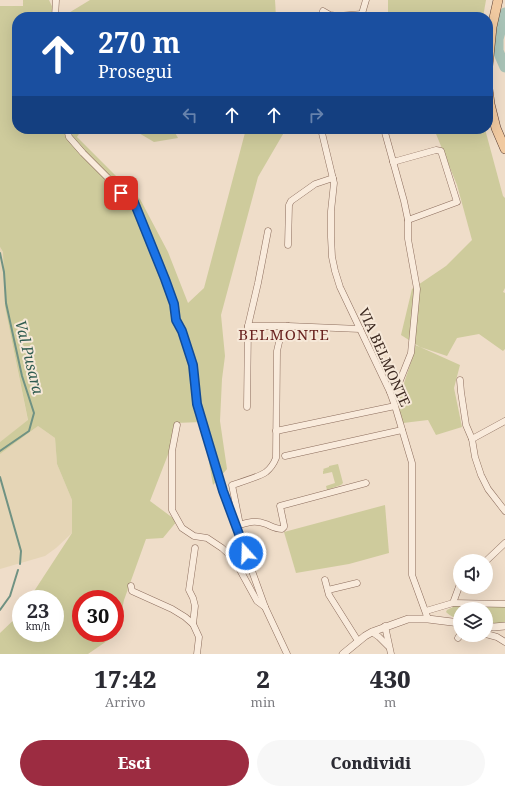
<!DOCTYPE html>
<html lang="it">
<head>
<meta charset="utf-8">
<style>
	:root { --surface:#fff; --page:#f7f7f7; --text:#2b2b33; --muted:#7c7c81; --accent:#9c2c41 }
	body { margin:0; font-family:"Noto Serif",serif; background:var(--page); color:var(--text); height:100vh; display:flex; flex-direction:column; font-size:15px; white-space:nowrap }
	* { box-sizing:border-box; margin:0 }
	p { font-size:13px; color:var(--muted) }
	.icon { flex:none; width:22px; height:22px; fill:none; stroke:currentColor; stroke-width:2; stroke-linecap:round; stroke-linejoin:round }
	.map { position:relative; height:654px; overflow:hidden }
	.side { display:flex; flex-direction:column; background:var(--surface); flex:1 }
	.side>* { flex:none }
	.hud { position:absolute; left:12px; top:12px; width:481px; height:122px; border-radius:16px; box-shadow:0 4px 16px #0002; background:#1a4fa0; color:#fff; overflow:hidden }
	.fabs { position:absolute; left:453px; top:554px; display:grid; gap:8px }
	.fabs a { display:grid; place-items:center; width:40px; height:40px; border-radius:50%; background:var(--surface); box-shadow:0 4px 16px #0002; font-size:20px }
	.speed { position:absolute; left:12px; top:590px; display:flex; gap:8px; font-size:20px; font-weight:700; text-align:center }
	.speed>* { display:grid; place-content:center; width:52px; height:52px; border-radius:50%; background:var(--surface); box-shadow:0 4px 16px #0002; line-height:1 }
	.speed small { font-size:10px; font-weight:400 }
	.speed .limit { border:6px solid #d22; background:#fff; color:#111 }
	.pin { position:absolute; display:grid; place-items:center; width:34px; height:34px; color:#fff; margin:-17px; border-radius:8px; box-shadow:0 2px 6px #0006 }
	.me { position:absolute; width:44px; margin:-22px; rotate:340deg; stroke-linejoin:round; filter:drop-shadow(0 0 3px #0008) }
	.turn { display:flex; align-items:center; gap:14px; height:84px; padding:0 20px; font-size:18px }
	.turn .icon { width:52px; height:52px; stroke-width:2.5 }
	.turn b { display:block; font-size:28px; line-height:34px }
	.lanes { display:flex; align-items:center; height:38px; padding:0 20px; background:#0003; justify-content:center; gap:20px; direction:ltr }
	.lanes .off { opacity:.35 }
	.eta { display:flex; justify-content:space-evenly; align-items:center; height:68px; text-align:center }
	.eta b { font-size:24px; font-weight:800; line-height:28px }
	.button { display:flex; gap:8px; margin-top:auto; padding:8px 20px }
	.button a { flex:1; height:46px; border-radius:24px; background:var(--accent); color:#fff; font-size:16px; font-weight:800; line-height:46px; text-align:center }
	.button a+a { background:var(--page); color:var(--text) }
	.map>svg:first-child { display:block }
</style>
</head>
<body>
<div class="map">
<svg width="505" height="654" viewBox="0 0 505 654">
	<rect width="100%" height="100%" fill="#efddc9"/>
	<g fill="#e5d5b6">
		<path d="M 0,247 L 3,252 L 5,307 L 28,421 L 0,442 Z"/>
		<path d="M 38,426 L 55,438 L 57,464 L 72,500 L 72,533 L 56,548 L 45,556 L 0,569 L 0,454 Z"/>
	</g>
	<g fill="#cecb9c" fill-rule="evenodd">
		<path d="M 23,0 L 49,0 L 57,17 L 17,17 L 17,129 L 82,129 L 77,137 L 115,175 L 140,199 L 168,252 L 188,303 L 204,288 L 246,129 L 286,129 L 258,177 L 221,315 L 225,356 L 222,379 L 220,421 L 227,469 L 213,485 L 202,422 L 175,423 L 169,452 L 150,501 L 177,521 L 163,538 L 146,539 L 124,600 L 117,634 L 88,654 L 0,654 L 0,633 L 21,613 L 21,633 L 55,633 L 55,599 L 29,599 L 72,533 L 72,500 L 57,464 L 55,438 L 38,426 L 0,454 L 0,442 L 28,420 L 5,307 L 3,252 L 0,247 L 0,6 L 23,6 ZM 81,599 L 115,599 L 115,633 L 81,633 Z"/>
		<path d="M 90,0 L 275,0 L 276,17 L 62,17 Z"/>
		<path d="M 388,0 L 486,0 L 483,17 L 388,17 Z"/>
		<path d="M 132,129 L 173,129 L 178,138 L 154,142 Z"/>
		<path d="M 434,129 L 485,129 L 503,196 L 505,198 L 505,288 L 503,292 L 505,293 L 505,349 L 503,351 L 479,334 L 457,338 L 447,356 L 420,347 L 460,365 L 454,388 L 462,427 L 436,435 L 428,420 L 403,423 L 398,409 L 398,401 L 414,353 L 415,345 L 420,347 L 401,335 L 412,289 L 446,266 L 472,240 L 457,185 Z"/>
		<path d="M 338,464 L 343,483 L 341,485 L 327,490 L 326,486 L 335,483 L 332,472 L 323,474 L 323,471 L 324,470 L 323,469 L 329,467 L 329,466 Z"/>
		<path d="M 385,505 L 389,553 L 349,564 L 296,573 L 284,532 Z"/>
		<path d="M 455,606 L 505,606 L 505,623 L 493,624 L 486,623 L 486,609 L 460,609 L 460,619 C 455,618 450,616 446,612 L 447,610 Z"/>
	</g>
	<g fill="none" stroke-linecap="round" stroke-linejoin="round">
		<g stroke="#709283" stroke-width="2">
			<path d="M 0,253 L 4,272 L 6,303 L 22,376 L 34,413 L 29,431 L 0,451"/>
			<path d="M 0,477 L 21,551 L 20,564"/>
			<path d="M 0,610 L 10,596 L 18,570"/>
		</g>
		<path stroke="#a9c3b7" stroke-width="11" d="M 505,13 L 498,39 L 498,51 L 505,67"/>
		<defs>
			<g id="minor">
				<path d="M 323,11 L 330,15 L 338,16 L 362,14"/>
				<path d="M 55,17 L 56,0"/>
				<path d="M 361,17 L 366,0"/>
				<path d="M 67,129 L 69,137 L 83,153 L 107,177 L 121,193 L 128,196 L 134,202 L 165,279 L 174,304 L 176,320 L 182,331 L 193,365 L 197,404 L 223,491 L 265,607 L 287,654"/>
				<path d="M 321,129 L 334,183 L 331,211 L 331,237 L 332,257 L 335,271 L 340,287 L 390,392 L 395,406 L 412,463 L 412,575 L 428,619"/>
				<path d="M 384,129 L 404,201 L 408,220 L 408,239 L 417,289 L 411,353 L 399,383 L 390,392"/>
				<path d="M 393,162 L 436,150 L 441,151 L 457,202 L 408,220"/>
				<path d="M 288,245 L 289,205 L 291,201 L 315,184 L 333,178"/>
				<path d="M 248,326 L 288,326 L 360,329"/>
				<path d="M 460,380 L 461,392 L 466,425 L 472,439 L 475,457 L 481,475 L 488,489 L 505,511"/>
				<path d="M 247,407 L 248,326 L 258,283 L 268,231"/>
				<path d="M 177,425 L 172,451 L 172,510 L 182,528 L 194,536 L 207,538 L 222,548 L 234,559 L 257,601 L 265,607"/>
				<path d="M 276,431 L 395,406"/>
				<path d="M 472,439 L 505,421"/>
				<path d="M 285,456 L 402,430"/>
				<path d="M 240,525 L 232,485 C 241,482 259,477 266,472 C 271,468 274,463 276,458 L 277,351 L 280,338 L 288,326"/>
				<path d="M 237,526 C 248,522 255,520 266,524 C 271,526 276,529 282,529 L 284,527 L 284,525 L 280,506 L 366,483"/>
				<path d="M 195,548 L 189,590 L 193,598 L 195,606 L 193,624 L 199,637 L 197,654"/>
				<path d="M 486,561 L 505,543"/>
				<path d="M 325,580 L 329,595 L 358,641"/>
				<path d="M 131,586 L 132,591 L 172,609 L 185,617 L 193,624"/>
				<path d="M 328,590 L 357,583"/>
				<path d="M 453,603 L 505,604"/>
				<path d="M 426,611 L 453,603 L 460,584"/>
				<path d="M 385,626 L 391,654"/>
				<path d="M 372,632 L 379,637 L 388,646"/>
				<path d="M 486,634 L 497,637 L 505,642"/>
				<path d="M 458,638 L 460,635"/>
			</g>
			<g id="tertiary">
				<path d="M 486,626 L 494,627 L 505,626"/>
				<path d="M 343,654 L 365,636 L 372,632 L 408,619 L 428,619 L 460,623"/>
			</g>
			<g id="primary">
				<path d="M 488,66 L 492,27 L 498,0"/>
				<path d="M 488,89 L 490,104 L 496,128 L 505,149"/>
			</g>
		</defs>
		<use href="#minor" stroke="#8c6d5d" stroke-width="7"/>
		<use href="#tertiary" stroke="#8c6d5d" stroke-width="8"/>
		<use href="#primary" stroke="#5a3d31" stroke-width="10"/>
		<use href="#minor" stroke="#f9ebdc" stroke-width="6"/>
		<use href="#tertiary" stroke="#f9ebdc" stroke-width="7"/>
		<use href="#primary" stroke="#f1caa1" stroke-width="9"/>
	</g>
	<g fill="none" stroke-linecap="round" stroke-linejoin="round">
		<defs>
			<path id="route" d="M 121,193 L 128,196 L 134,202 L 165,279 L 174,304 L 176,320 L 182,331 L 193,365 L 197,404 L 208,441 L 223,491 L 246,553"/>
		</defs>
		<use href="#route" stroke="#114b97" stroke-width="10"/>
		<use href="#route" stroke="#1a73e8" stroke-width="7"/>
	</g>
	<g text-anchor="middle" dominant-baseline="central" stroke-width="4" stroke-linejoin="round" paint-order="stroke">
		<g font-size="14" fill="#3c2920" stroke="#f6e8d8">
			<text transform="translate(385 357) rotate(66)">VIA BELMONTE</text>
		</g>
		<g font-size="15" letter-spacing="1" fill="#69221f" stroke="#f6e8d8">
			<text x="284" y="334">BELMONTE</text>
		</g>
		<g font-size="15" font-style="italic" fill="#305c51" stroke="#f6e8d8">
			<text transform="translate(30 357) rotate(76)">Val Pusara</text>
		</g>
	</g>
</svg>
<div class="fabs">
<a><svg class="icon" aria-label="sound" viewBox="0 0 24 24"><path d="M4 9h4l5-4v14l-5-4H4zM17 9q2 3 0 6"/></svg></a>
<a><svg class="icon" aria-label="layers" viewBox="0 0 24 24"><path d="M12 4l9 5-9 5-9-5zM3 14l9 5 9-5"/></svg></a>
</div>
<div class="speed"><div>23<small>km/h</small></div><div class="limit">30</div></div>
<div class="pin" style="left:121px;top:193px;background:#d93025"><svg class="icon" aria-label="arrive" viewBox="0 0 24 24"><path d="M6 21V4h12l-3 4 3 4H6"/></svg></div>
<svg class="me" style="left:246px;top:553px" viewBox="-20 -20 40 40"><circle r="17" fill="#1a73e8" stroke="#fff" stroke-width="3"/><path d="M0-11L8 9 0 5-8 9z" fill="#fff"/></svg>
<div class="hud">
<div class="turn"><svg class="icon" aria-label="ahead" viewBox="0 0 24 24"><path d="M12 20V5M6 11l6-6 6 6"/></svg><div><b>270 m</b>Prosegui</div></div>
<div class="lanes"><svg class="icon off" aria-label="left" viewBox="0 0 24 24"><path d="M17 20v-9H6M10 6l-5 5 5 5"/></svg><svg class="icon" aria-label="ahead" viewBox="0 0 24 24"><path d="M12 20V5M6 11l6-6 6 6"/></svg><svg class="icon" aria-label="ahead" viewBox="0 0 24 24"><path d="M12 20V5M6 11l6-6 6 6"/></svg><svg class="icon off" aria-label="right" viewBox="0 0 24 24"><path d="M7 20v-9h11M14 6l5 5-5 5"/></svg></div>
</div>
</div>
<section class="side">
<div class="eta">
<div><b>17:42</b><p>Arrivo</p></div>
<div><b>2</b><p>min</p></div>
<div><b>430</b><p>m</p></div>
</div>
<div class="button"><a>Esci</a><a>Condividi</a></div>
</section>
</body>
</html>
